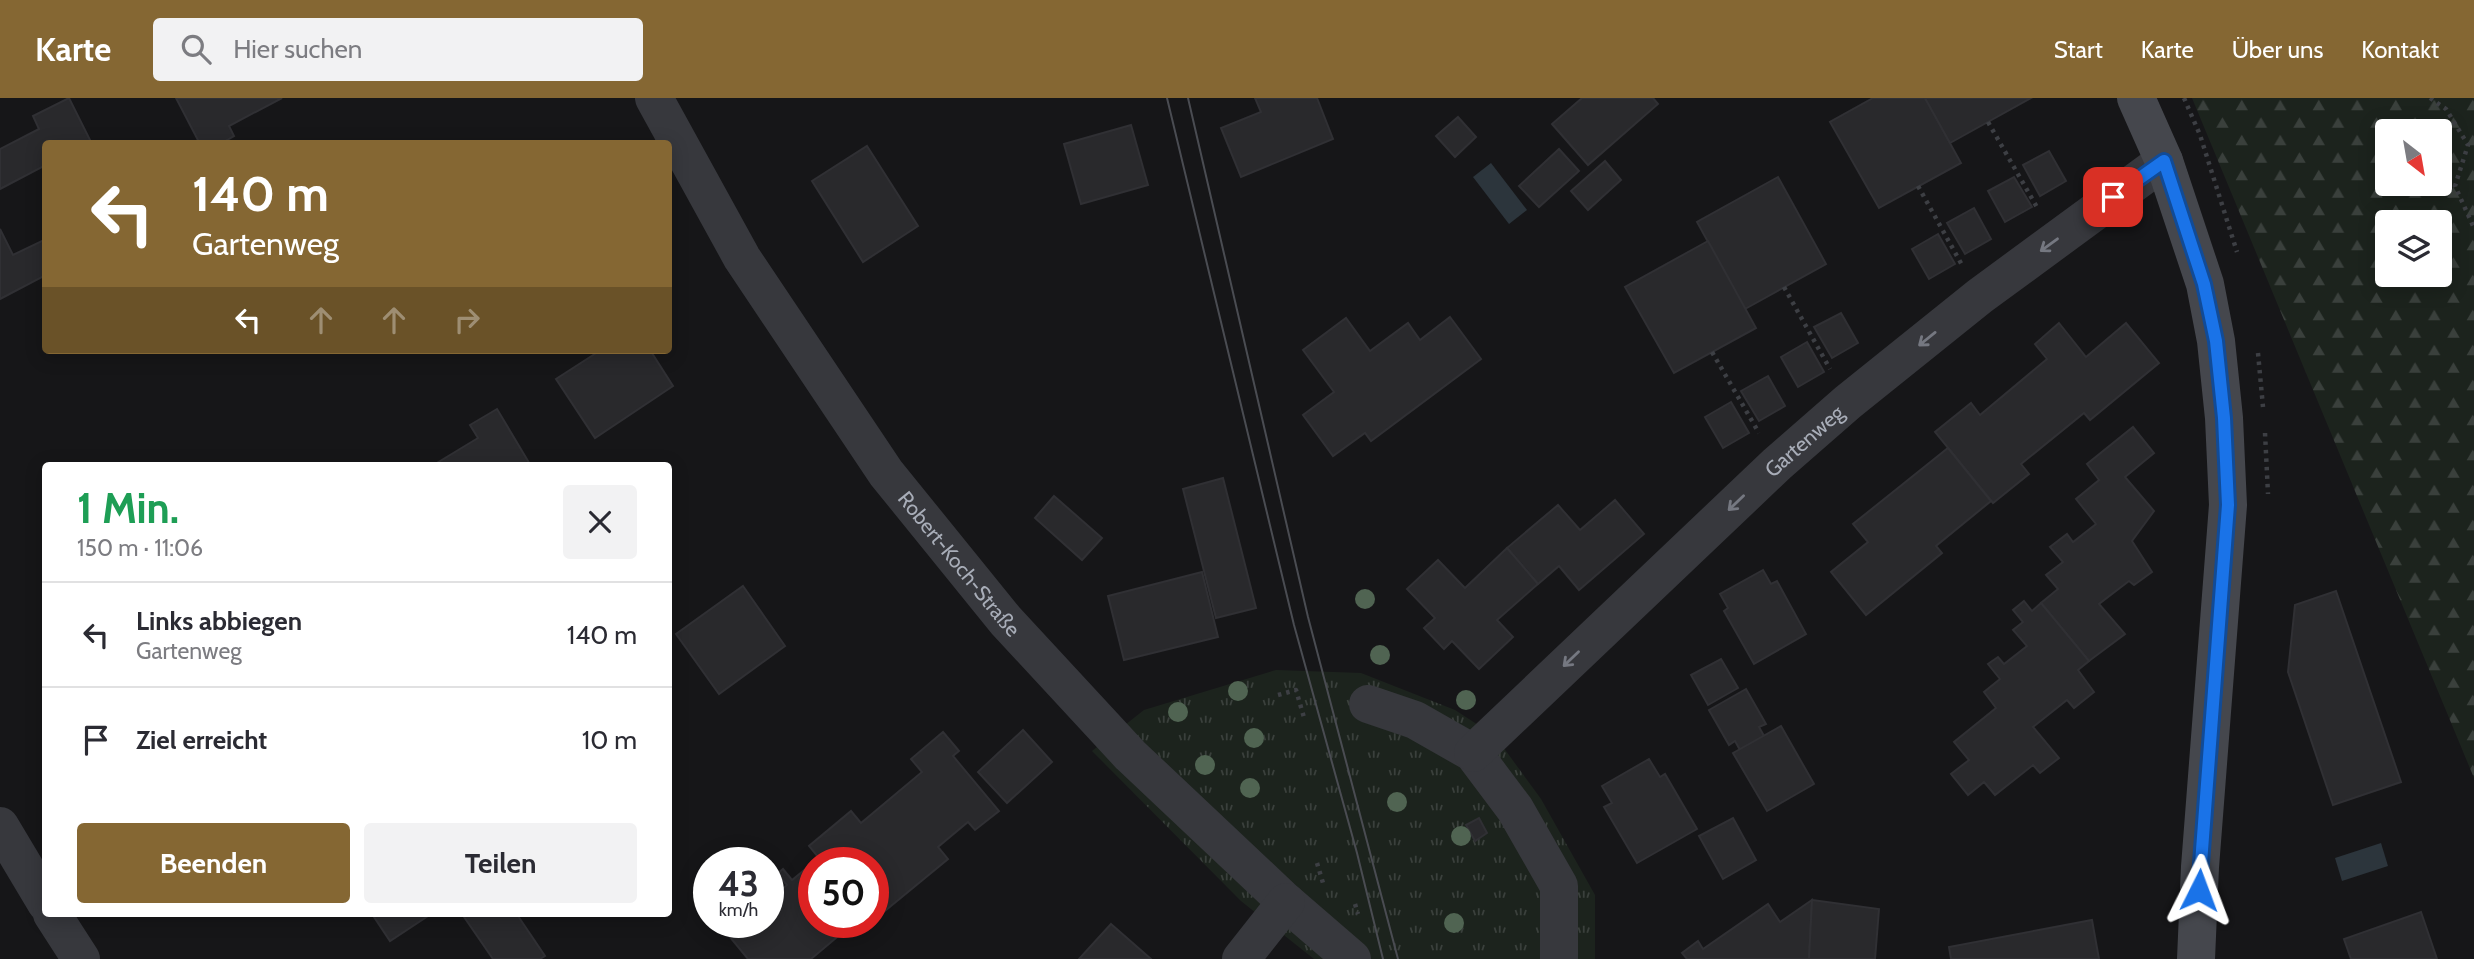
<!DOCTYPE html>
<html lang="de">
<head>
<meta charset="utf-8">
<style>
	:root { --surface:#fff; --page:#f2f2f3; --text:#2b2b33; --muted:#7c7c81; --line:#e1e1e2; --accent:#856733 }
	body { margin:0; font-family:Cabin,sans-serif; background:var(--page); color:var(--text); height:100vh; display:flex; flex-direction:column; font-size:26px; white-space:nowrap }
	* { box-sizing:border-box; margin:0 }
	p { font-size:23px; color:var(--muted) }
	.icon { flex:none; width:38px; height:38px; fill:none; stroke:currentColor; stroke-width:2; stroke-linecap:round; stroke-linejoin:round }
	.map { position:relative; flex:1; overflow:hidden }
	.panel { position:absolute; left:42px; top:364px; width:630px; height:455px; display:flex; flex-direction:column; background:var(--surface); border-radius:7px; box-shadow:0 4px 18px #0003 }
	.panel>* { flex:none }
	.hud { position:absolute; left:42px; top:42px; width:630px; height:214px; border-radius:7px; box-shadow:0 4px 18px #0003; background:#856733; color:#fff; overflow:hidden }
	.needle { width:46px; rotate:149deg }
	.tools { position:absolute; left:2375px; top:21px; display:grid; gap:14px }
	.tools a { display:grid; place-items:center; width:77px; height:77px; border-radius:7px; background:var(--surface); box-shadow:0 4px 18px #0003; font-size:35px }
	.speed { position:absolute; left:693px; top:749px; display:flex; gap:14px; font-size:35px; font-weight:700; text-align:center }
	.speed>* { display:grid; place-content:center; width:91px; height:91px; border-radius:50%; background:var(--surface); box-shadow:0 4px 18px #0003; line-height:1 }
	.speed small { font-size:18px; font-weight:400 }
	.speed .limit { border:10px solid #d22; background:#fff; color:#111 }
	.pin { position:absolute; display:grid; place-items:center; width:60px; height:60px; color:#fff; margin:-30px; border-radius:14px; box-shadow:0 4px 10px #0006 }
	.me { position:absolute; width:77px; margin:-38px; rotate:3deg; stroke-linejoin:round; filter:drop-shadow(0 0 5px #0008) }
	.turn { display:flex; align-items:center; gap:24px; height:147px; padding:0 35px; font-size:32px }
	.turn .icon { width:91px; height:91px; stroke-width:2.5 }
	.turn b { display:block; font-size:49px; line-height:60px }
	.lanes { display:flex; align-items:center; height:66px; padding:0 35px; background:#0003; justify-content:center; gap:35px; direction:ltr }
	.lanes .off { opacity:.35 }
	.round { display:grid; place-items:center; flex:none; width:74px; height:74px; border-radius:7px; background:var(--page) }
	.head { display:flex; align-items:center; justify-content:space-between; height:119px; padding:0 35px }
	h1 { font-size:42px; font-weight:700; line-height:52px; color:#1e9e55 }
	.cta { display:flex; gap:14px; margin-top:auto; padding:14px 35px }
	.cta a { flex:1; height:80px; border-radius:7px; background:var(--accent); color:#fff; font-size:28px; font-weight:700; line-height:80px; text-align:center }
	.cta a+a { background:var(--page); color:var(--text) }
	ul { padding:0; list-style:none }
	li { display:flex; align-items:center; gap:21px; height:105px; padding:0 35px; border-top:2px solid var(--line) }
	li div { flex:1 }
	li b { display:block; font-size:26px }
	li em { font-style:normal }
	header { display:flex; align-items:center; gap:42px; box-sizing:border-box; height:98px; padding:0 35px; background:var(--accent); color:#fff }
	header strong { font-size:33px }
	nav { display:flex; gap:38px; margin-inline-start:auto; font-size:24px }
	.search { width:490px; height:63px; background:var(--page); display:flex; align-items:center; gap:18px; box-sizing:border-box; padding:0 24px; border-radius:7px; color:var(--muted); font-size:26px }
	.map>svg:first-child { display:block }
</style>
</head>
<body>
<header>
<strong>Karte</strong>
<div class="search"><svg class="icon" aria-label="search" viewBox="0 0 24 24"><circle cx="10" cy="10" r="6"/><path d="M15 15l6 6"/></svg>Hier suchen</div>
<nav><a>Start</a><a>Karte</a><a>Über uns</a><a>Kontakt</a></nav>
</header>
<div class="map">
<svg width="2474" height="861" viewBox="0 0 2474 861">
	<defs>
		<pattern id="grass-tufts" width="24" height="20" patternUnits="userSpaceOnUse" patternTransform="scale(1.75)"><rect width="24" height="20" fill="#1c231d"/><path d="M3 7l-1-3M5 7V3M7 7l1-3M15 17l-1-3M17 17v-4M19 17l1-3" fill="none" stroke="#3a403c"/></pattern>
		<pattern id="forest-firs" width="22" height="20" patternUnits="userSpaceOnUse" patternTransform="scale(1.75)"><rect width="22" height="20" fill="#1c231d"/><path d="M5 1l3.5 6h-7zM16 11l3.5 6h-7z" fill="#3a403c"/></pattern>
	</defs>
	<rect width="100%" height="100%" fill="#161618"/>
	<path fill="url(#grass-tufts)" d="M 1276,572 L 1361,575 L 1455,612 L 1495,638 L 1541,701 L 1595,797 L 1595,861 L 1314,861 L 1241,803 L 1092,653 L 1144,612 Z"/>
	<path fill="url(#forest-firs)" fill-rule="evenodd" d="M 2192,0 L 2474,0 L 2474,680 ZM 2387,33 L 2440,33 L 2440,86 L 2387,86 ZM 2387,124 L 2440,124 L 2440,177 L 2387,177 Z"/>
	<g fill="#2c353c">
		<path d="M 1491,65 L 1527,112 L 1509,126 L 1473,79 Z"/>
		<path d="M 2381,745 L 2388,768 L 2342,783 L 2335,760 Z"/>
	</g>
	<g fill="#29292c" stroke="#303034" stroke-width="2">
		<path d="M 69,0 L 92,46 L 46,46 L 46,67 L 0,91 L 0,51 L 39,31 L 33,18 Z"/>
		<path d="M 176,0 L 282,0 L 229,28 L 234,38 L 220,46 L 200,46 Z"/>
		<path d="M 1255,0 L 1317,0 L 1333,41 L 1241,79 L 1221,30 L 1261,14 Z"/>
		<path d="M 1582,0 L 1653,0 L 1658,6 L 1588,67 L 1552,26 Z"/>
		<path d="M 1873,0 L 1925,0 L 1961,65 L 1879,110 L 1830,24 Z"/>
		<path d="M 1925,0 L 2031,0 L 1950,45 Z"/>
		<path d="M 1458,19 L 1476,39 L 1455,59 L 1436,38 Z"/>
		<path d="M 1131,27 L 1148,87 L 1081,106 L 1064,46 Z"/>
		<path d="M 867,48 L 918,128 L 863,164 L 812,83 Z"/>
		<path d="M 1559,51 L 1579,73 L 1539,109 L 1519,88 Z"/>
		<path d="M 2049,53 L 2066,83 L 2040,98 L 2023,67 Z"/>
		<path d="M 1605,63 L 1621,82 L 1588,112 L 1571,93 Z"/>
		<path d="M 1778,79 L 1826,166 L 1745,211 L 1697,124 Z"/>
		<path d="M 2014,79 L 2032,109 L 2005,124 L 1988,93 Z"/>
		<path d="M 1974,110 L 1991,141 L 1965,156 L 1947,125 Z"/>
		<path d="M 0,131 L 13,157 L 46,141 L 46,177 L 0,201 Z"/>
		<path d="M 1938,136 L 1955,166 L 1929,181 L 1912,151 Z"/>
		<path d="M 1708,143 L 1756,230 L 1674,275 L 1625,189 Z"/>
		<path d="M 1841,215 L 1858,245 L 1832,260 L 1814,229 Z"/>
		<path d="M 1450,219 L 1481,261 L 1371,343 L 1365,335 L 1333,358 L 1303,317 L 1334,294 L 1303,252 L 1346,220 L 1370,253 L 1408,225 L 1420,242 Z"/>
		<path d="M 2059,225 L 2086,259 L 2126,225 L 2159,265 L 2090,322 L 2084,315 L 2021,366 L 2029,376 L 1993,405 L 1935,334 L 1971,305 L 1980,317 L 2047,261 L 2035,246 Z"/>
		<path d="M 1807,244 L 1824,274 L 1798,289 L 1781,259 Z"/>
		<path d="M 601,252 L 650,252 L 673,288 L 595,340 L 556,281 Z"/>
		<path d="M 1768,278 L 1785,308 L 1759,323 L 1741,293 Z"/>
		<path d="M 1731,304 L 1749,335 L 1723,350 L 1705,319 Z"/>
		<path d="M 497,311 L 531,368 L 432,368 L 478,340 L 470,327 Z"/>
		<path d="M 2133,329 L 2154,355 L 2125,379 L 2154,413 L 2132,443 L 2152,474 L 2134,487 L 2129,483 L 2099,506 L 2125,536 L 2089,563 L 2041,505 L 2058,491 L 2046,477 L 2063,464 L 2050,449 L 2067,436 L 2073,444 L 2096,426 L 2076,401 L 2099,382 L 2087,366 Z"/>
		<path d="M 1948,350 L 1991,403 L 1936,448 L 1942,455 L 1866,517 L 1831,474 L 1868,444 L 1853,426 Z"/>
		<path d="M 1223,380 L 1256,510 L 1216,520 L 1183,391 Z"/>
		<path d="M 1054,398 L 1102,440 L 1082,462 L 1035,420 Z"/>
		<path d="M 1615,402 L 1644,436 L 1579,492 L 1559,468 L 1538,486 L 1507,450 L 1558,407 L 1580,432 Z"/>
		<path d="M 1507,450 L 1538,486 L 1497,522 L 1513,539 L 1479,571 L 1452,543 L 1444,551 L 1424,530 L 1435,520 L 1407,491 L 1438,462 L 1465,490 Z"/>
		<path d="M 1763,472 L 1771,486 L 1777,483 L 1806,536 L 1754,566 L 1724,513 L 1728,510 L 1720,496 Z"/>
		<path d="M 1202,474 L 1218,539 L 1124,562 L 1108,498 Z"/>
		<path d="M 743,488 L 785,548 L 719,596 L 676,536 Z"/>
		<path d="M 2336,493 L 2401,684 L 2333,707 L 2288,574 L 2295,507 Z"/>
		<path d="M 2024,503 L 2032,513 L 2041,505 L 2089,563 L 2078,572 L 2094,594 L 2074,610 L 2067,602 L 2033,629 L 2059,660 L 2040,675 L 2033,667 L 1995,697 L 1984,684 L 1968,697 L 1951,676 L 1969,662 L 1954,644 L 1996,610 L 1984,594 L 2000,581 L 1988,566 L 1998,559 L 2004,566 L 2027,548 L 2013,532 L 2023,524 L 2013,512 Z"/>
		<path d="M 1721,561 L 1738,590 L 1708,607 L 1691,577 Z"/>
		<path d="M 1746,591 L 1766,626 L 1759,629 L 1764,638 L 1740,652 L 1735,643 L 1729,647 L 1709,612 Z"/>
		<path d="M 1781,628 L 1814,686 L 1767,713 L 1733,655 Z"/>
		<path d="M 1023,632 L 1052,664 L 1007,705 L 978,674 Z"/>
		<path d="M 943,634 L 959,653 L 953,658 L 999,713 L 975,732 L 968,724 L 938,749 L 948,761 L 874,822 L 873,765 L 814,765 L 814,824 L 855,824 L 811,861 L 748,861 L 720,827 L 724,824 L 768,824 L 768,803 L 787,787 L 777,776 L 783,771 L 792,782 L 819,760 L 809,748 L 851,713 L 861,725 L 922,674 L 911,661 Z"/>
		<path d="M 1649,661 L 1660,679 L 1665,676 L 1697,731 L 1637,765 L 1604,709 L 1612,705 L 1602,688 Z"/>
		<path d="M 1479,720 L 1487,735 L 1475,743 L 1466,727 Z"/>
		<path d="M 1733,720 L 1756,762 L 1723,781 L 1699,738 Z"/>
		<path d="M 1812,802 L 1809,861 L 1687,861 L 1682,855 L 1698,843 L 1703,851 L 1768,806 L 1780,824 Z"/>
		<path d="M 1812,802 L 1879,811 L 1875,861 L 1809,861 Z"/>
		<path d="M 2421,814 L 2437,861 L 2351,861 L 2344,841 Z"/>
		<path d="M 372,816 L 431,816 L 390,843 Z"/>
		<path d="M 462,816 L 522,816 L 518,818 L 545,858 L 540,861 L 493,861 Z"/>
		<path d="M 2092,822 L 2099,861 L 1951,861 L 1949,849 Z"/>
		<path d="M 1111,826 L 1151,861 L 1079,861 Z"/>
	</g>
	<g fill="none" stroke-linecap="round" stroke-linejoin="round">
		<g stroke="#3d3f44" stroke-width="4.5" stroke-dasharray="3.5 5" stroke-linecap="butt">
			<path d="M 2184,0 L 2200,37 L 2237,154"/>
			<path d="M 2430,0 L 2446,11 L 2468,47 L 2455,88 L 2474,130"/>
			<path d="M 1988,24 L 2038,111"/>
			<path d="M 1918,88 L 1962,167"/>
			<path d="M 1784,189 L 1830,271"/>
			<path d="M 1712,254 L 1759,335"/>
			<path d="M 2258,255 L 2263,309"/>
			<path d="M 2265,335 L 2268,396"/>
			<path d="M 1278,597 L 1296,592 L 1305,623"/>
			<path d="M 1317,765 L 1323,785"/>
			<path d="M 1355,806 L 1358,816"/>
		</g>
		<g stroke="#37383d" stroke-width="38">
			<path id="s1" d="M 654,0 L 742,160 L 886,375 L 1006,523 L 1130,657 L 1286,804 L 1352,861"/>
			<path d="M 1368,606 L 1415,622 L 1473,655 L 1515,711 L 1559,788 L 1559,861"/>
			<path id="s2" d="M 1473,655 L 1777,366 L 1848,304 L 1980,198 L 2164,63"/>
			<path d="M 0,728 L 46,805"/>
			<path d="M 52,816 L 81,861"/>
			<path d="M 1241,861 L 1286,804"/>
		</g>
		<path stroke="#45474d" stroke-width="38" d="M 2136,0 L 2164,63 L 2205,186 L 2216,243 L 2224,320 L 2228,407 L 2200,769 L 2196,861"/>
		<g stroke="#4a4c52" stroke-width="2">
			<path d="M 1167,0 L 1294,527 L 1357,755 L 1383,861"/>
			<path d="M 1188,0 L 1308,519 L 1398,861"/>
		</g>
	</g>
	<g fill="#506452">
		<circle cx="1365" cy="501" r="10"/>
		<circle cx="1380" cy="557" r="10"/>
		<circle cx="1238" cy="593" r="10"/>
		<circle cx="1466" cy="602" r="10"/>
		<circle cx="1178" cy="614" r="10"/>
		<circle cx="1254" cy="640" r="10"/>
		<circle cx="1205" cy="667" r="10"/>
		<circle cx="1250" cy="690" r="10"/>
		<circle cx="1397" cy="704" r="10"/>
		<circle cx="1461" cy="738" r="10"/>
		<circle cx="1454" cy="825" r="10"/>
	</g>
	<defs><path id="oneway-shaft" d="M-6 0H5M1.5-3L5.5 0L1.5 3" fill="none" stroke-width="1.6" stroke-linecap="round" stroke-linejoin="round" transform="scale(1.75)"/></defs>
	<g stroke="#757881">
		<use href="#oneway-shaft" transform="translate(2049 147) rotate(144)"/>
		<use href="#oneway-shaft" transform="translate(1927 241) rotate(141)"/>
		<use href="#oneway-shaft" transform="translate(1736 405) rotate(136)"/>
		<use href="#oneway-shaft" transform="translate(1571 561) rotate(136)"/>
	</g>
	<g fill="none" stroke-linecap="round" stroke-linejoin="round">
		<defs>
			<path id="route" d="M 2113,99 L 2164,63 L 2204,186 L 2216,243 L 2224,320 L 2228,407 L 2199,792"/>
		</defs>
		<use href="#route" stroke="#114b97" stroke-width="18"/>
		<use href="#route" stroke="#1a73e8" stroke-width="12"/>
	</g>
	<g text-anchor="middle" dominant-baseline="central" stroke-width="7" stroke-linejoin="round" paint-order="stroke">
		<g font-size="21" fill="#a8adb8" stroke="#111113">
			<text stroke="none"><textPath href="#s2" startOffset="455">Gartenweg</textPath></text>
			<text stroke="none"><textPath href="#s1" startOffset="558">Robert-Koch-Straße</textPath></text>
		</g>
	</g>
</svg>
<div class="tools">
<a><svg class="needle" viewBox="-14 -14 28 28"><path d="M0-13l5 13h-10z" fill="#e53935"/><path d="M0 13l5-13h-10z" fill="#7c7c81"/></svg></a>
<a><svg class="icon" aria-label="layers" viewBox="0 0 24 24"><path d="M12 4l9 5-9 5-9-5zM3 14l9 5 9-5"/></svg></a>
</div>
<div class="speed"><div>43<small>km/h</small></div><div class="limit">50</div></div>
<div class="pin" style="left:2113px;top:99px;background:#d93025"><svg class="icon" aria-label="arrive" viewBox="0 0 24 24"><path d="M6 21V4h12l-3 4 3 4H6"/></svg></div>
<svg class="me" style="left:2199px;top:792px" viewBox="-20 -20 40 40"><path d="M0-17L14 15 0 8-14 15z" fill="#1a73e8" stroke="#fff" stroke-width="4"/></svg>
<div class="hud">
<div class="turn"><svg class="icon" aria-label="left" viewBox="0 0 24 24"><path d="M17 20v-9H6M10 6l-5 5 5 5"/></svg><div><b>140 m</b>Gartenweg</div></div>
<div class="lanes"><svg class="icon" aria-label="left" viewBox="0 0 24 24"><path d="M17 20v-9H6M10 6l-5 5 5 5"/></svg><svg class="icon off" aria-label="ahead" viewBox="0 0 24 24"><path d="M12 20V5M6 11l6-6 6 6"/></svg><svg class="icon off" aria-label="ahead" viewBox="0 0 24 24"><path d="M12 20V5M6 11l6-6 6 6"/></svg><svg class="icon off" aria-label="right" viewBox="0 0 24 24"><path d="M7 20v-9h11M14 6l5 5-5 5"/></svg></div>
</div>
<section class="panel">
<div class="head"><div><h1>1 Min.</h1><p>150 m · 11:06</p></div><a class="round"><svg class="icon" aria-label="close" viewBox="0 0 24 24"><path d="M6 6l12 12M18 6L6 18"/></svg></a></div>
<ul>
<li><svg class="icon" aria-label="left" viewBox="0 0 24 24"><path d="M17 20v-9H6M10 6l-5 5 5 5"/></svg><div><b>Links abbiegen</b><p>Gartenweg</p></div><em>140 m</em></li>
<li><svg class="icon" aria-label="arrive" viewBox="0 0 24 24"><path d="M6 21V4h12l-3 4 3 4H6"/></svg><div><b>Ziel erreicht</b></div><em>10 m</em></li>
</ul>
<div class="cta"><a>Beenden</a><a>Teilen</a></div>
</section>
</div>
</body>
</html>
